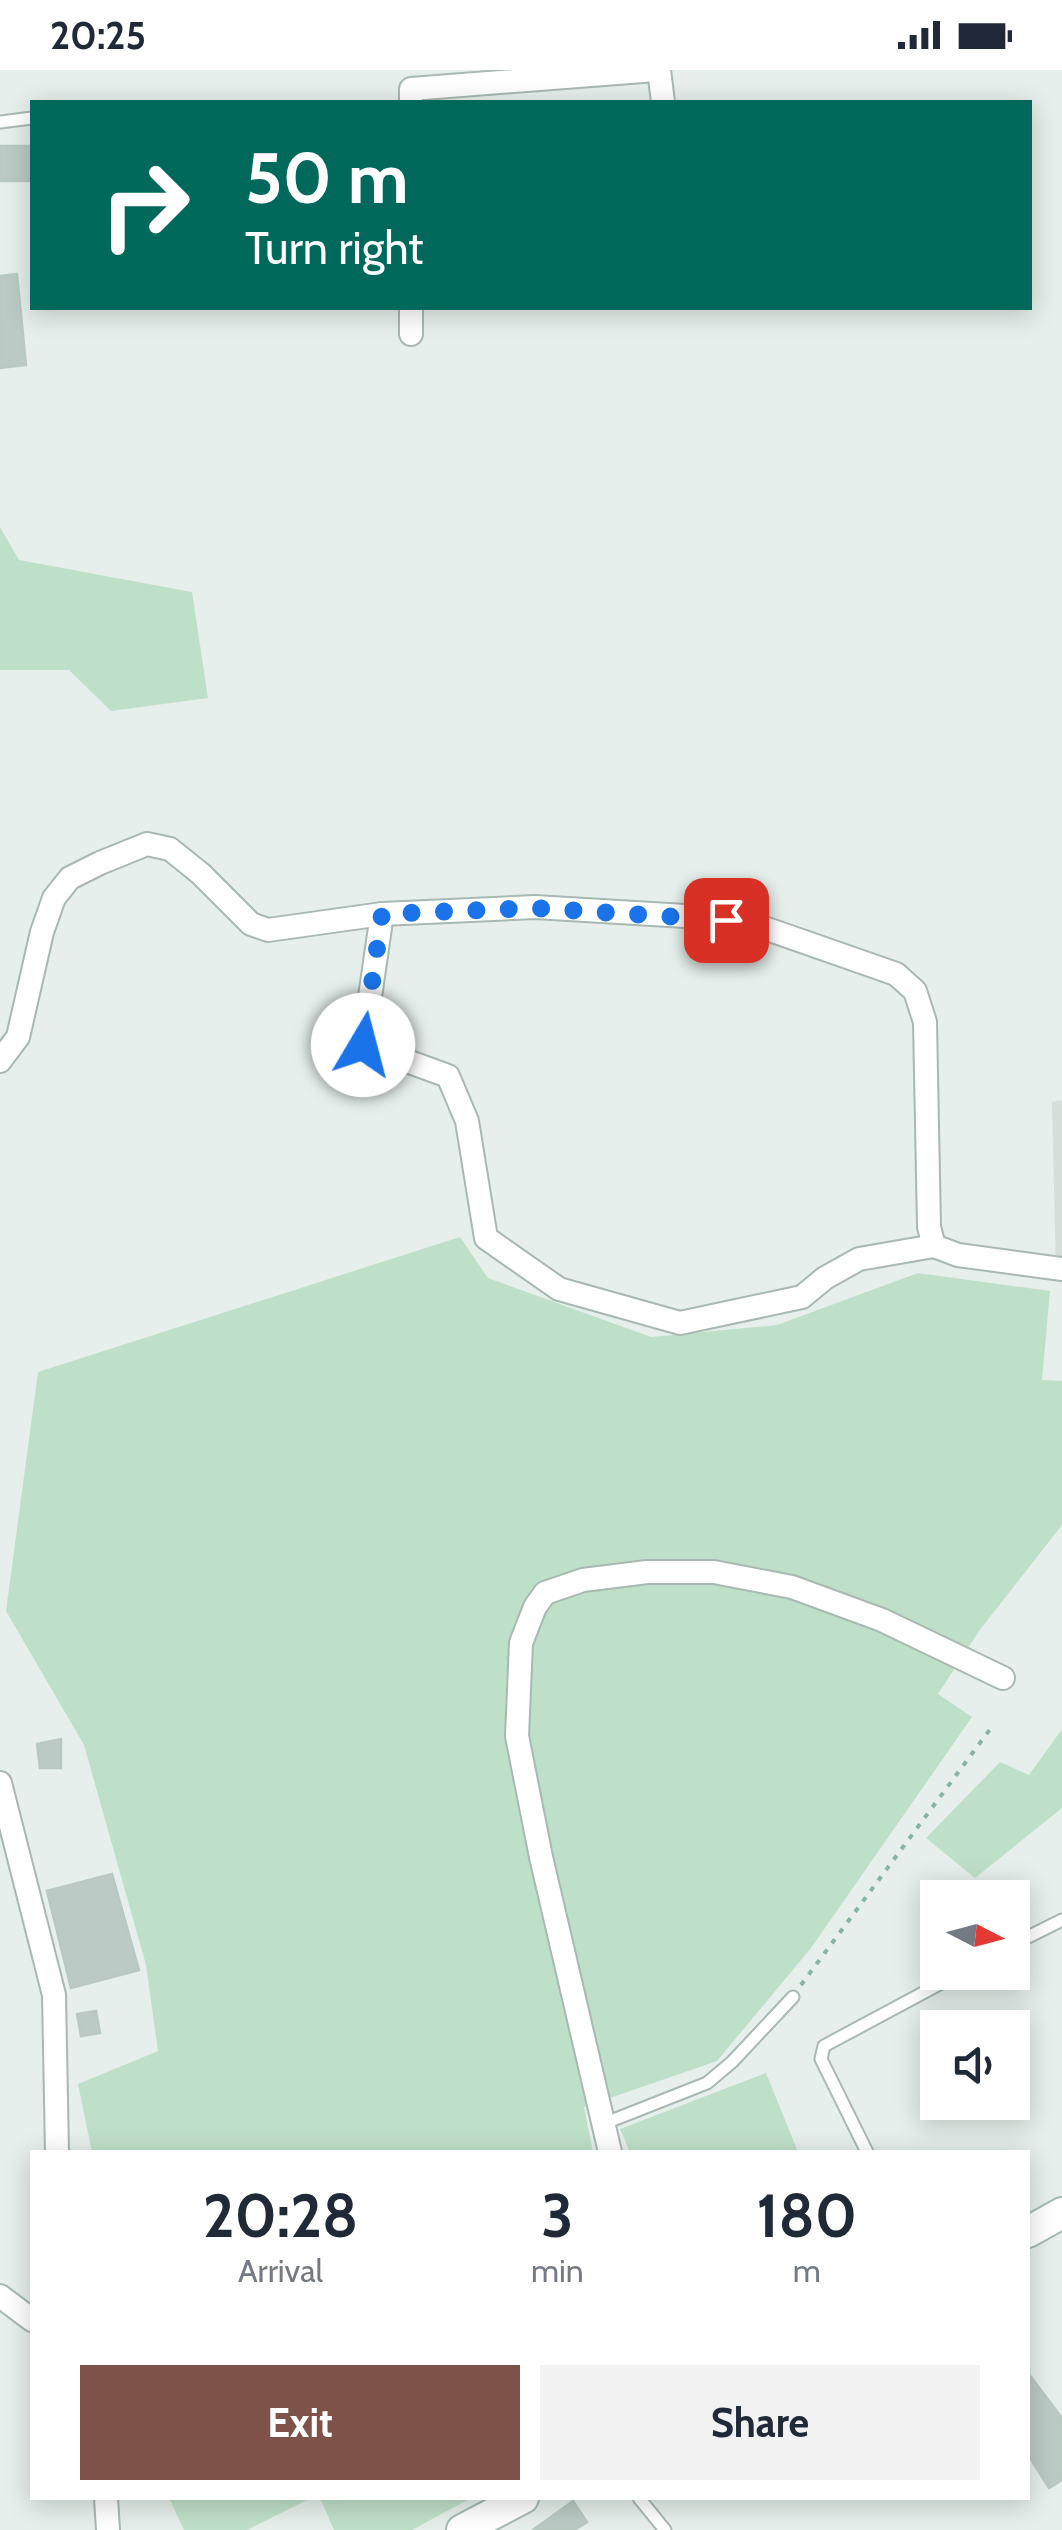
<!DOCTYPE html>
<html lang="en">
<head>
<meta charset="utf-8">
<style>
	:root { --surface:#fff; --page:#f2f2f3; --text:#1f2937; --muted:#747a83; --accent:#7f5249 }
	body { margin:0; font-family:Cabin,sans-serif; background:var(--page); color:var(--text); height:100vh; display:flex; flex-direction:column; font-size:38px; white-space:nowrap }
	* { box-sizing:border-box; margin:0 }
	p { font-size:32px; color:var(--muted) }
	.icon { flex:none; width:55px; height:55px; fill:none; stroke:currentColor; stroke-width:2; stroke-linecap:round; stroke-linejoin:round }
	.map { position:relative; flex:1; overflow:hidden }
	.side { position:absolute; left:30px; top:2080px; width:1000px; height:350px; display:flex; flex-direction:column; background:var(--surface); border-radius:0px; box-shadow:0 5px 25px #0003 }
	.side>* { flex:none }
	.banner { position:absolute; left:30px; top:30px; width:1002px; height:210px; border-radius:0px; box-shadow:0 5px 25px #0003; background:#00695c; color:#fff; overflow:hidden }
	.needle { width:65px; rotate:96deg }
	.buttons { position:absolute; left:920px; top:1810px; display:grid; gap:20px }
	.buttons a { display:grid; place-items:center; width:110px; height:110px; border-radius:0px; background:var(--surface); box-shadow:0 5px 25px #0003; font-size:50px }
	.pin { position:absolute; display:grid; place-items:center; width:85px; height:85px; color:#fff; margin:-42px; border-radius:20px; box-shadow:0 5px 15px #0006 }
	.me { position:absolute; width:110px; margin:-55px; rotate:8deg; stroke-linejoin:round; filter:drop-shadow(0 0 8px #0008) }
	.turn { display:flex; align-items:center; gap:35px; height:210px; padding:0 50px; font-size:45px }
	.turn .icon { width:130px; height:130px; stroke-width:2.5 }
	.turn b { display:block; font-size:70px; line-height:85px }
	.eta { display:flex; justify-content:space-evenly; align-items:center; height:170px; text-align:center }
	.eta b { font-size:60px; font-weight:700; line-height:70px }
	.button { display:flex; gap:20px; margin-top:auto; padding:20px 50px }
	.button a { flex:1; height:115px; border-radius:0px; background:var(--accent); color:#fff; font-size:40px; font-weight:700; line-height:115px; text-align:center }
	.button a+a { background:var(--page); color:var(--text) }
	.status { display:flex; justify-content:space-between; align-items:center; height:70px; padding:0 50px; background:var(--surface); direction:ltr }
	.status svg { height:28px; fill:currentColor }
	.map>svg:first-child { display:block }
</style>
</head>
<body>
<div class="status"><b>20:25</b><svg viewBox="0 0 49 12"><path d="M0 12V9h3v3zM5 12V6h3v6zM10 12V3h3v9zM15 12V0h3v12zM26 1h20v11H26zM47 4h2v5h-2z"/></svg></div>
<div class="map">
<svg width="1062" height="2460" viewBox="0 0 1062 2460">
	<rect width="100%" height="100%" fill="#e6efeb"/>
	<path fill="#d4dfda" d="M 1062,1030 L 1062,1204 L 1056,1203 L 1052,1032 Z"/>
	<g fill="#bfe0c8">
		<path d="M 0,457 L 19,490 L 192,522 L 208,628 L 111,641 L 69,600 L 0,600 Z"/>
		<path d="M 460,1167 L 488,1208 L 651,1267 L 777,1255 L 918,1203 L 1050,1221 L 1042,1310 L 1062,1311 L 1062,1455 L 979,1561 L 938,1624 L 972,1647 L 811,1878 L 717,1991 L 584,2037 L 593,2082 L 92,2082 L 78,2014 L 158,1981 L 146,1895 L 84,1675 L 6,1541 L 38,1302 Z"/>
		<path d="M 1062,1659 L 1062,1738 L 975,1808 L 926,1768 L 1000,1692 L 1029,1705 Z"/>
		<path d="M 766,2003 L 798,2082 L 630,2082 L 620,2059 Z"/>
		<path d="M 169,2428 L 311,2428 L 247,2460 L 184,2460 Z"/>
		<path d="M 320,2428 L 471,2428 L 412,2460 L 334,2460 Z"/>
	</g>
	<g fill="#bbcac4" stroke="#b8c9c2" stroke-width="2.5">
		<rect x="0" y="76" width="32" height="35"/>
		<path d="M 17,204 L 26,295 L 0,298 L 0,206 Z"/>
		<path d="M 61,1669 L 61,1698 L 40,1698 L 37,1674 Z"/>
		<path d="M 112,1804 L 139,1900 L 71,1918 L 47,1821 Z"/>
		<path d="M 96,1941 L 100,1963 L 81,1966 L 77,1944 Z"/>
		<path d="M 1028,2303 L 1062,2348 L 1062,2410 L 1049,2418 L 1028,2385 Z"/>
		<path d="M 573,2431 L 587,2452 L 574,2460 L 533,2460 Z"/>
	</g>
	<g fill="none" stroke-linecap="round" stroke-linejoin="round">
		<defs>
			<g id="lane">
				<path d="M 0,52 L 32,48"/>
				<path d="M 1012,1875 L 1062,1850"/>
				<path d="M 603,2054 L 707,2013 L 732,1992 L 793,1927"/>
				<path d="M 867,2082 L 821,1989 L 824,1976 L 962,1902"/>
				<path d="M 639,2428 L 665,2460"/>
			</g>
			<g id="street">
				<path d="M 659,0 L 663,32"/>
				<path d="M 411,32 L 411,19 L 656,0"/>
				<path d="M 411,264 L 411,238"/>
				<path d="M 382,844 L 363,975 L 448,1006 L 467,1051 L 486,1168 L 559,1219 L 680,1253 L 802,1227 L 825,1208 L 859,1189 L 934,1176"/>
				<path d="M 0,991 L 18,967 L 42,862 L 54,828 L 70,808 L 100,793 L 147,774 L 170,779 L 201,804 L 251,854 L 268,860 L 382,844 L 535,837 L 702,847 L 750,853 L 896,904 L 915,921 L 925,952 L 929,1157 L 934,1176 L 958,1185 L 1062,1199"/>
				<path d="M 0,1713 L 54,1925 L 57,2082"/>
				<path d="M 610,2082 L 541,1787 L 517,1666 L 521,1573 L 535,1537 L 545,1523 L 583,1510 L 647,1502 L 714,1502 L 792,1517 L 882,1550 L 1003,1608"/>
				<path d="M 0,2226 L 32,2250"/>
				<path d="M 106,2428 L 108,2460"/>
			</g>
			<g id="secondary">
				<path d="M 1028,2162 L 1062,2143"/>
				<path d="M 462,2460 L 523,2428"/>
			</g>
		</defs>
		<use href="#lane" stroke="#a8b8b2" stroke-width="15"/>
		<use href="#street" stroke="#a8b8b2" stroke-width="26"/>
		<use href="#secondary" stroke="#a4bbb3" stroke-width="34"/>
		<path stroke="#86b3a5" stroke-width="4" stroke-dasharray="5 8" stroke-linecap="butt" d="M 801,1915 L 991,1658"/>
		<use href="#lane" stroke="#fff" stroke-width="11"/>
		<use href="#street" stroke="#fff" stroke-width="22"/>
		<use href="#secondary" stroke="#fff" stroke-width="30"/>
	</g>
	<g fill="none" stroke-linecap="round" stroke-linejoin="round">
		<path stroke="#1a73e8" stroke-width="18" stroke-dasharray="0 32.4" d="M 363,975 L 382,844 L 535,838 L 726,850"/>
	</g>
</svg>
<div class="buttons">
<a><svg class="needle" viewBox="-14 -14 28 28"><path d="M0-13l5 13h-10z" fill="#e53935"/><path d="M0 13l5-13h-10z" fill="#747a83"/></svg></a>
<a><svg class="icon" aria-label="sound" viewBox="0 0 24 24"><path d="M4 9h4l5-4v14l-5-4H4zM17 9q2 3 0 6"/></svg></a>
</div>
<div class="pin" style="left:726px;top:850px;background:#d93025"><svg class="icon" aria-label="arrive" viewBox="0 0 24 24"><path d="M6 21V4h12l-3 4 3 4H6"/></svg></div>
<svg class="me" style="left:363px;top:975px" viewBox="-20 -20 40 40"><circle r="19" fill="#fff"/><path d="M0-13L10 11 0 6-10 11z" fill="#1a73e8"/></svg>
<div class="banner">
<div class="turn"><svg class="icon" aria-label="right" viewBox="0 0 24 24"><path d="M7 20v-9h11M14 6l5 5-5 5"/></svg><div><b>50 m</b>Turn right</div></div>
</div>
<section class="side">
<div class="eta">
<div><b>20:28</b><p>Arrival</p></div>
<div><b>3</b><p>min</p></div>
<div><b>180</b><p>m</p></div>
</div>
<div class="button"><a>Exit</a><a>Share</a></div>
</section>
</div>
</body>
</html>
